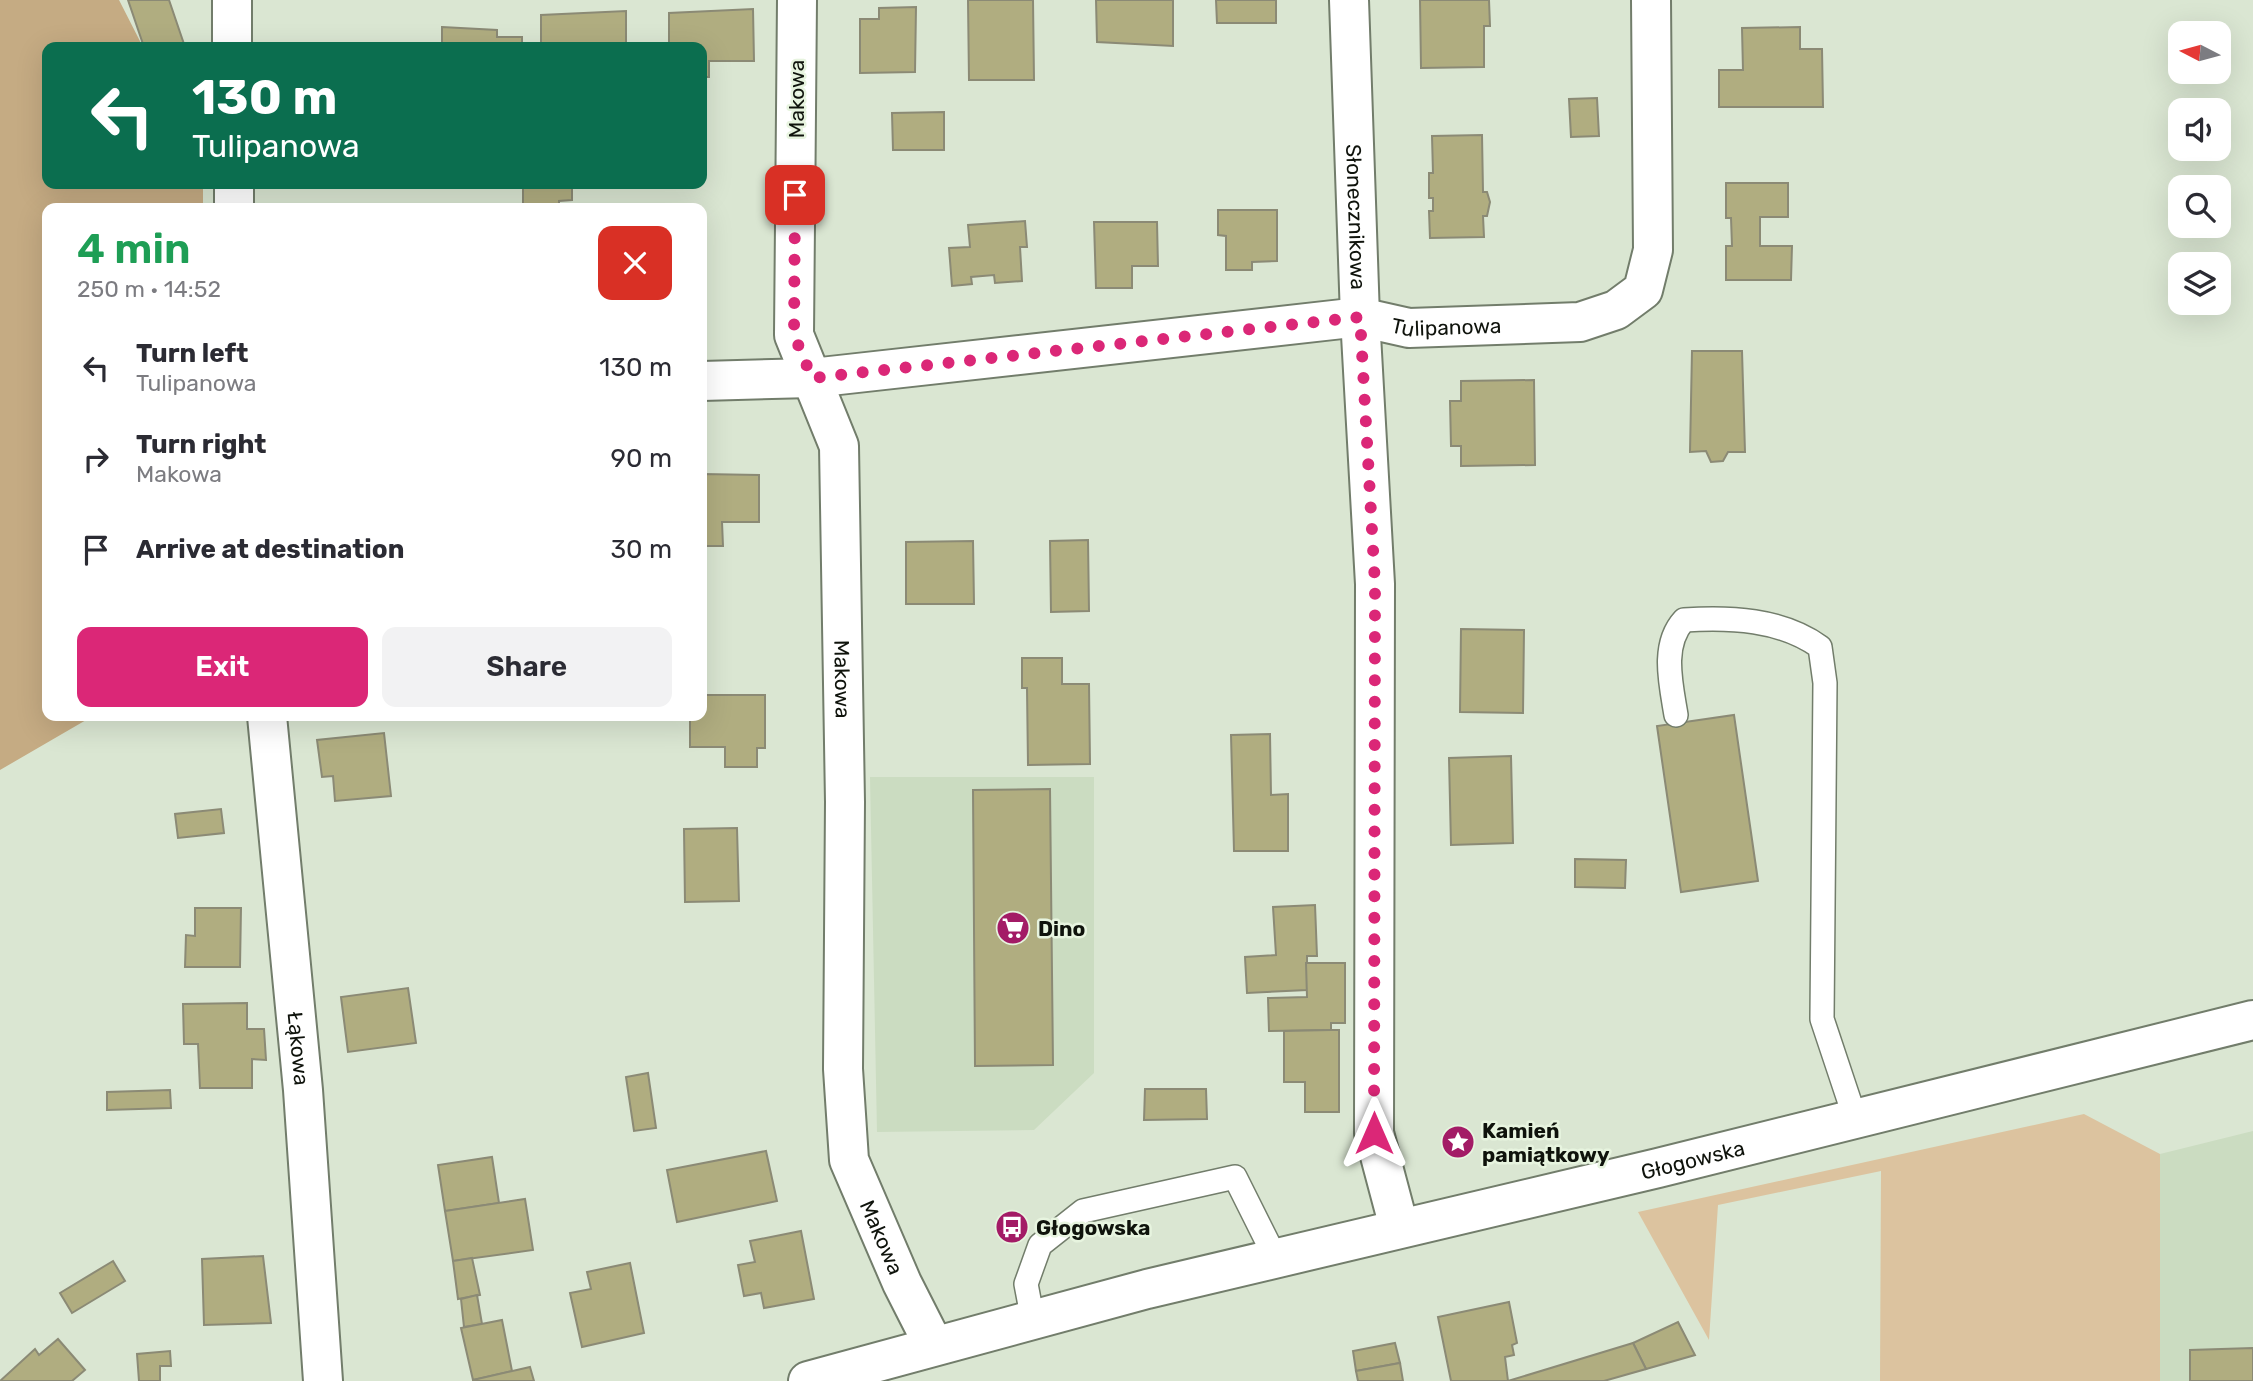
<!DOCTYPE html>
<html lang="en">
<head>
<meta charset="utf-8">
<style>
	:root { --surface:#fff; --page:#f2f2f3; --text:#2b2b33; --muted:#7c7c81; --accent:#db2777 }
	body { margin:0; font-family:Rubik,sans-serif; background:var(--page); color:var(--text); height:100vh; display:flex; flex-direction:column; font-size:26px; white-space:nowrap }
	* { box-sizing:border-box; margin:0 }
	p { font-size:23px; color:var(--muted) }
	.icon { flex:none; width:38px; height:38px; fill:none; stroke:currentColor; stroke-width:2; stroke-linecap:round; stroke-linejoin:round }
	.map { position:relative; flex:1; overflow:hidden }
	.panel { position:absolute; left:42px; top:203px; width:665px; height:518px; display:flex; flex-direction:column; background:var(--surface); border-radius:14px; box-shadow:0 7px 28px #0002 }
	.panel>* { flex:none }
	.guide { position:absolute; left:42px; top:42px; width:665px; height:147px; border-radius:14px; box-shadow:0 7px 28px #0002; background:#0b6e4f; color:#fff; overflow:hidden }
	.needle { width:46px; rotate:276deg }
	.fabs { position:absolute; left:2168px; top:21px; display:grid; gap:14px }
	.fabs a { display:grid; place-items:center; width:63px; height:63px; border-radius:14px; background:var(--surface); box-shadow:0 7px 28px #0002; font-size:35px }
	.pin { position:absolute; display:grid; place-items:center; width:60px; height:60px; color:#fff; margin:-30px; border-radius:14px; box-shadow:0 4px 10px #0006 }
	.me { position:absolute; width:77px; margin:-38px; rotate:0deg; stroke-linejoin:round; filter:drop-shadow(0 0 5px #0008) }
	.turn { display:flex; align-items:center; gap:24px; height:147px; padding:0 35px; font-size:32px }
	.turn .icon { width:91px; height:91px; stroke-width:2.5 }
	.turn b { display:block; font-size:49px; line-height:60px }
	.round { display:grid; place-items:center; flex:none; width:74px; height:74px; border-radius:14px; background:var(--page) }
	.headline { display:flex; align-items:center; justify-content:space-between; height:119px; padding:0 35px }
	h1 { font-size:42px; font-weight:600; line-height:52px; color:#1e9e55 }
	.button { display:flex; gap:14px; margin-top:auto; padding:14px 35px }
	.button a { flex:1; height:80px; border-radius:14px; background:var(--accent); color:#fff; font-size:28px; font-weight:600; line-height:80px; text-align:center }
	.button a+a { background:var(--page); color:var(--text) }
	ul { padding:0; list-style:none }
	li { display:flex; align-items:center; gap:21px; height:91px; padding:0 35px }
	li div { flex:1 }
	li b { display:block; font-size:26px }
	li em { font-style:normal }
	.map>svg:first-child { display:block }
</style>
</head>
<body>
<div class="map">
<svg width="2253" height="1381" viewBox="0 0 2253 1381">
	<rect width="100%" height="100%" fill="#dae6d2"/>
	<g fill="#cbdcc1">
		<path d="M 870,777 L 1094,777 L 1094,1073 L 1034,1130 L 877,1132 Z"/>
		<path d="M 2253,1131 L 2253,1381 L 2160,1381 L 2160,1154 Z"/>
	</g>
	<path fill="#dcc39f" d="M 2084,1114 L 2160,1154 L 2160,1381 L 1880,1381 L 1881,1171 L 1718,1205 L 1709,1340 L 1638,1212 Z"/>
	<path fill="#c5ab83" d="M 0,0 L 119,0 L 143,47 L 47,47 L 47,184 L 203,184 L 203,208 L 47,208 L 47,716 L 93,716 L 0,770 Z"/>
	<g fill="#b0ad80" stroke="#8b8a75" stroke-width="2">
		<path d="M 128,0 L 169,0 L 185,47 L 144,47 Z"/>
		<path d="M 968,0 L 1033,0 L 1034,80 L 969,80 Z"/>
		<path d="M 1096,0 L 1173,0 L 1173,46 L 1097,42 Z"/>
		<path d="M 1216,0 L 1276,0 L 1276,23 L 1217,23 Z"/>
		<path d="M 1420,0 L 1489,0 L 1490,26 L 1484,26 L 1484,67 L 1421,68 Z"/>
		<path d="M 916,7 L 915,72 L 860,73 L 860,19 L 879,19 L 879,8 Z"/>
		<path d="M 753,9 L 754,61 L 709,61 L 709,77 L 702,77 L 702,47 L 669,47 L 669,13 Z"/>
		<path d="M 626,11 L 626,47 L 541,47 L 541,15 Z"/>
		<path d="M 442,27 L 497,30 L 497,37 L 522,37 L 522,47 L 442,47 Z"/>
		<path d="M 1800,27 L 1800,49 L 1822,49 L 1823,107 L 1719,107 L 1719,70 L 1743,70 L 1742,28 Z"/>
		<path d="M 1597,98 L 1599,136 L 1571,137 L 1569,99 Z"/>
		<path d="M 944,112 L 944,150 L 893,150 L 892,113 Z"/>
		<path d="M 1482,135 L 1483,192 L 1487,192 L 1490,202 L 1487,216 L 1483,216 L 1484,237 L 1430,238 L 1429,211 L 1433,211 L 1433,198 L 1429,198 L 1429,173 L 1433,173 L 1432,136 Z"/>
		<path d="M 1726,183 L 1788,183 L 1788,217 L 1760,217 L 1760,246 L 1792,246 L 1791,280 L 1726,280 L 1726,246 L 1732,246 L 1731,218 L 1726,218 Z"/>
		<path d="M 523,184 L 572,184 L 572,200 L 559,201 L 559,208 L 523,208 Z"/>
		<path d="M 1218,210 L 1277,210 L 1277,261 L 1252,262 L 1252,270 L 1226,270 L 1226,236 L 1218,235 Z"/>
		<path d="M 1025,221 L 1027,247 L 1020,247 L 1022,281 L 995,283 L 994,275 L 971,277 L 972,284 L 952,286 L 949,248 L 970,247 L 968,225 Z"/>
		<path d="M 1094,222 L 1157,222 L 1158,266 L 1132,266 L 1132,288 L 1096,288 Z"/>
		<path d="M 1692,351 L 1742,351 L 1745,452 L 1728,452 L 1723,461 L 1711,462 L 1706,451 L 1690,452 Z"/>
		<path d="M 1534,380 L 1535,465 L 1461,466 L 1461,446 L 1451,446 L 1450,401 L 1461,401 L 1461,381 Z"/>
		<path d="M 702,474 L 759,475 L 759,522 L 722,522 L 723,546 L 702,546 Z"/>
		<path d="M 1088,540 L 1089,611 L 1051,612 L 1050,541 Z"/>
		<path d="M 973,541 L 974,604 L 906,604 L 906,542 Z"/>
		<path d="M 1461,629 L 1524,630 L 1523,713 L 1460,712 Z"/>
		<path d="M 1022,658 L 1062,658 L 1062,684 L 1089,684 L 1090,764 L 1028,765 L 1027,688 L 1022,688 Z"/>
		<path d="M 702,695 L 765,695 L 765,748 L 757,748 L 757,767 L 725,767 L 725,747 L 690,747 L 690,716 L 702,716 Z"/>
		<path d="M 1734,715 L 1758,881 L 1681,892 L 1657,726 Z"/>
		<path d="M 384,733 L 391,796 L 335,801 L 333,776 L 322,777 L 317,740 Z"/>
		<path d="M 1270,734 L 1271,795 L 1288,794 L 1288,851 L 1234,851 L 1231,735 Z"/>
		<path d="M 1511,756 L 1513,843 L 1451,845 L 1449,758 Z"/>
		<path d="M 1050,789 L 1053,1065 L 975,1066 L 973,790 Z"/>
		<path d="M 221,809 L 224,833 L 178,838 L 175,814 Z"/>
		<path d="M 737,828 L 739,901 L 685,902 L 684,829 Z"/>
		<path d="M 1575,859 L 1626,860 L 1625,888 L 1575,887 Z"/>
		<path d="M 1315,905 L 1317,956 L 1307,956 L 1307,990 L 1247,993 L 1245,957 L 1276,955 L 1273,907 Z"/>
		<path d="M 195,908 L 241,908 L 240,967 L 185,967 L 186,935 L 195,936 Z"/>
		<path d="M 1306,963 L 1345,963 L 1345,1023 L 1331,1023 L 1331,1030 L 1269,1031 L 1268,998 L 1307,997 Z"/>
		<path d="M 408,988 L 416,1043 L 348,1052 L 341,997 Z"/>
		<path d="M 247,1003 L 247,1029 L 264,1029 L 266,1060 L 252,1059 L 252,1088 L 200,1088 L 198,1044 L 184,1044 L 183,1004 Z"/>
		<path d="M 1331,1030 L 1339,1030 L 1339,1112 L 1305,1112 L 1305,1082 L 1284,1082 L 1284,1031 Z"/>
		<path d="M 648,1073 L 656,1128 L 634,1131 L 626,1077 Z"/>
		<path d="M 1145,1089 L 1206,1089 L 1207,1119 L 1144,1120 Z"/>
		<path d="M 170,1090 L 171,1108 L 107,1110 L 107,1092 Z"/>
		<path d="M 766,1151 L 777,1201 L 677,1222 L 667,1170 Z"/>
		<path d="M 492,1157 L 499,1203 L 445,1211 L 438,1165 Z"/>
		<path d="M 525,1199 L 533,1250 L 453,1261 L 445,1211 Z"/>
		<path d="M 801,1231 L 814,1299 L 764,1308 L 761,1293 L 744,1296 L 738,1265 L 755,1262 L 750,1241 Z"/>
		<path d="M 263,1256 L 271,1323 L 204,1325 L 202,1259 Z"/>
		<path d="M 472,1258 L 480,1295 L 458,1299 L 453,1261 Z"/>
		<path d="M 113,1261 L 125,1281 L 72,1313 L 60,1293 Z"/>
		<path d="M 630,1263 L 644,1333 L 582,1347 L 570,1293 L 591,1289 L 587,1272 Z"/>
		<path d="M 477,1295 L 482,1324 L 464,1327 L 461,1299 Z"/>
		<path d="M 1509,1302 L 1517,1343 L 1512,1345 L 1514,1355 L 1505,1357 L 1508,1381 L 1451,1381 L 1438,1317 Z"/>
		<path d="M 502,1320 L 512,1371 L 473,1380 L 461,1328 Z"/>
		<path d="M 1678,1322 L 1695,1355 L 1646,1369 L 1633,1343 Z"/>
		<path d="M 58,1339 L 85,1370 L 72,1381 L 0,1381 L 35,1349 L 39,1355 Z"/>
		<path d="M 1395,1343 L 1400,1363 L 1356,1371 L 1353,1351 Z"/>
		<path d="M 1633,1343 L 1646,1369 L 1604,1381 L 1508,1381 Z"/>
		<path d="M 2253,1348 L 2253,1381 L 2190,1381 L 2190,1350 Z"/>
		<path d="M 170,1351 L 171,1366 L 160,1366 L 160,1381 L 139,1381 L 137,1354 Z"/>
		<path d="M 1400,1363 L 1403,1381 L 1358,1381 L 1356,1371 Z"/>
		<path d="M 530,1367 L 534,1381 L 473,1381 L 473,1380 Z"/>
	</g>
	<g fill="none" stroke-linecap="round" stroke-linejoin="round">
		<defs>
			<g id="service">
				<path d="M 1676,715 C 1671,684 1661,645 1684,620 C 1730,617 1781,619 1820,647 L 1825,683 L 1822,1019 L 1855,1118"/>
				<path d="M 1033,1321 L 1026,1284 L 1040,1245 L 1083,1211 L 1235,1177 L 1276,1259"/>
			</g>
			<g id="minor">
				<path d="M 232,0 L 232,47"/>
				<path id="s1" d="M 797,0 L 794,335 L 839,446 L 845,802 L 843,1069 L 849,1160 L 902,1283 L 934,1346"/>
				<path id="s2" d="M 1349,0 L 1360,317 L 1375,584 L 1374,1133 L 1399,1227"/>
				<path d="M 234,184 L 234,208"/>
				<path id="s3" d="M 702,381 L 812,378 L 1360,317 L 1409,328 L 1580,322 L 1616,310 L 1643,290 L 1653,250 L 1651,0"/>
				<path id="s4" d="M 267,716 L 303,1090 L 323,1381"/>
			</g>
			<g id="tertiary">
				<path id="s5" d="M 808,1381 L 1147,1289 L 1658,1168 L 2253,1020"/>
			</g>
		</defs>
		<use href="#service" stroke="#727d6b" stroke-width="26"/>
		<use href="#minor" stroke="#727d6b" stroke-width="42"/>
		<use href="#tertiary" stroke="#727d6b" stroke-width="42"/>
		<use href="#service" stroke="#fff" stroke-width="23"/>
		<use href="#minor" stroke="#fff" stroke-width="38"/>
		<use href="#tertiary" stroke="#fff" stroke-width="38"/>
	</g>
	<g fill="none" stroke-linecap="round" stroke-linejoin="round">
		<path stroke="#db2777" stroke-width="12" stroke-dasharray="0 21.6" d="M 795,195 L 794,335 L 812,378 L 1360,317 L 1375,584 L 1374,1133"/>
	</g>
	<defs>
		<symbol id="supermarket-disc" viewBox="-11 -11 22 22"><circle r="9.5" fill="#a31b66" stroke="#e7f4df"/><path d="M-6-5.5h2.5l.6 2H6L4.5 2H-2.5L-4.4-4H-6ZM-1.5 3.2a1.3 1.3 0 1 0 .1 0ZM3 3.2a1.3 1.3 0 1 0 .1 0Z" fill="#fff"/></symbol>
		<symbol id="sight-disc" viewBox="-11 -11 22 22"><circle r="9.5" fill="#a31b66" stroke="#e7f4df"/><path d="M0-6L1.8-2.2L6-1.7L2.9 1.2L3.7 5.4L0 3.3L-3.7 5.4L-2.9 1.2L-6-1.7L-1.8-2.2Z" fill="#fff"/></symbol>
		<symbol id="bus-disc" viewBox="-11 -11 22 22"><circle r="9.5" fill="#a31b66" stroke="#e7f4df"/><path d="M-5-6H5V4H4V6H2V4H-2V6H-4V4H-5ZM-3.5-4V0h7V-4ZM-3.5 1.2v1.5H-2V1.2ZM2 1.2v1.5H3.5V1.2Z" fill="#fff"/></symbol>
	</defs>
	<g fill-rule="evenodd">
		<use href="#supermarket-disc" x="994" y="909" width="38" height="38"/>
		<use href="#sight-disc" x="1439" y="1123" width="38" height="38"/>
		<use href="#bus-disc" x="993" y="1208" width="38" height="38"/>
	</g>
	<g text-anchor="middle" dominant-baseline="central" stroke-width="5" stroke-linejoin="round" paint-order="stroke">
		<g font-size="21" fill="#0f130c" stroke="#e7f4df">
			<text transform="translate(796 99) rotate(-90)">Makowa</text>
			<text stroke="none"><textPath href="#s2" startOffset="217">Słonecznikowa</textPath></text>
			<text stroke="none"><textPath href="#s3" startOffset="749">Tulipanowa</textPath></text>
			<text stroke="none"><textPath href="#s1" startOffset="688">Makowa</textPath></text>
			<text stroke="none"><textPath href="#s4" startOffset="334">Łąkowa</textPath></text>
			<text stroke="none"><textPath href="#s5" startOffset="912">Głogowska</textPath></text>
			<text stroke="none"><textPath href="#s1" startOffset="1253">Makowa</textPath></text>
		</g>
		<g font-size="21" font-weight="bold" fill="#0f130c" stroke="#e7f4df" text-anchor="start">
			<text x="1038" y="928">Dino</text>
			<text x="1482" y="1130">Kamień<tspan x="1482" dy="24">pamiątkowy</tspan></text>
			<text x="1036" y="1227">Głogowska</text>
		</g>
	</g>
</svg>
<div class="fabs">
<a><svg class="needle" viewBox="-14 -14 28 28"><path d="M0-13l5 13h-10z" fill="#e53935"/><path d="M0 13l5-13h-10z" fill="#7c7c81"/></svg></a>
<a><svg class="icon" aria-label="sound" viewBox="0 0 24 24"><path d="M4 9h4l5-4v14l-5-4H4zM17 9q2 3 0 6"/></svg></a>
<a><svg class="icon" aria-label="search" viewBox="0 0 24 24"><circle cx="10" cy="10" r="6"/><path d="M15 15l6 6"/></svg></a>
<a><svg class="icon" aria-label="layers" viewBox="0 0 24 24"><path d="M12 4l9 5-9 5-9-5zM3 14l9 5 9-5"/></svg></a>
</div>
<div class="pin" style="left:795px;top:195px;background:#d93025"><svg class="icon" aria-label="arrive" viewBox="0 0 24 24"><path d="M6 21V4h12l-3 4 3 4H6"/></svg></div>
<svg class="me" style="left:1374px;top:1133px" viewBox="-20 -20 40 40"><path d="M0-17L14 15 0 8-14 15z" fill="#db2777" stroke="#fff" stroke-width="4"/></svg>
<div class="guide">
<div class="turn"><svg class="icon" aria-label="left" viewBox="0 0 24 24"><path d="M17 20v-9H6M10 6l-5 5 5 5"/></svg><div><b>130 m</b>Tulipanowa</div></div>
</div>
<section class="panel">
<div class="headline"><div><h1>4 min</h1><p>250 m · 14:52</p></div><a class="round" style="background:#d93025;color:#fff"><svg class="icon" aria-label="close" viewBox="0 0 24 24"><path d="M6 6l12 12M18 6L6 18"/></svg></a></div>
<ul>
<li><svg class="icon" aria-label="left" viewBox="0 0 24 24"><path d="M17 20v-9H6M10 6l-5 5 5 5"/></svg><div><b>Turn left</b><p>Tulipanowa</p></div><em>130 m</em></li>
<li><svg class="icon" aria-label="right" viewBox="0 0 24 24"><path d="M7 20v-9h11M14 6l5 5-5 5"/></svg><div><b>Turn right</b><p>Makowa</p></div><em>90 m</em></li>
<li><svg class="icon" aria-label="arrive" viewBox="0 0 24 24"><path d="M6 21V4h12l-3 4 3 4H6"/></svg><div><b>Arrive at destination</b></div><em>30 m</em></li>
</ul>
<div class="button"><a>Exit</a><a>Share</a></div>
</section>
</div>
</body>
</html>
